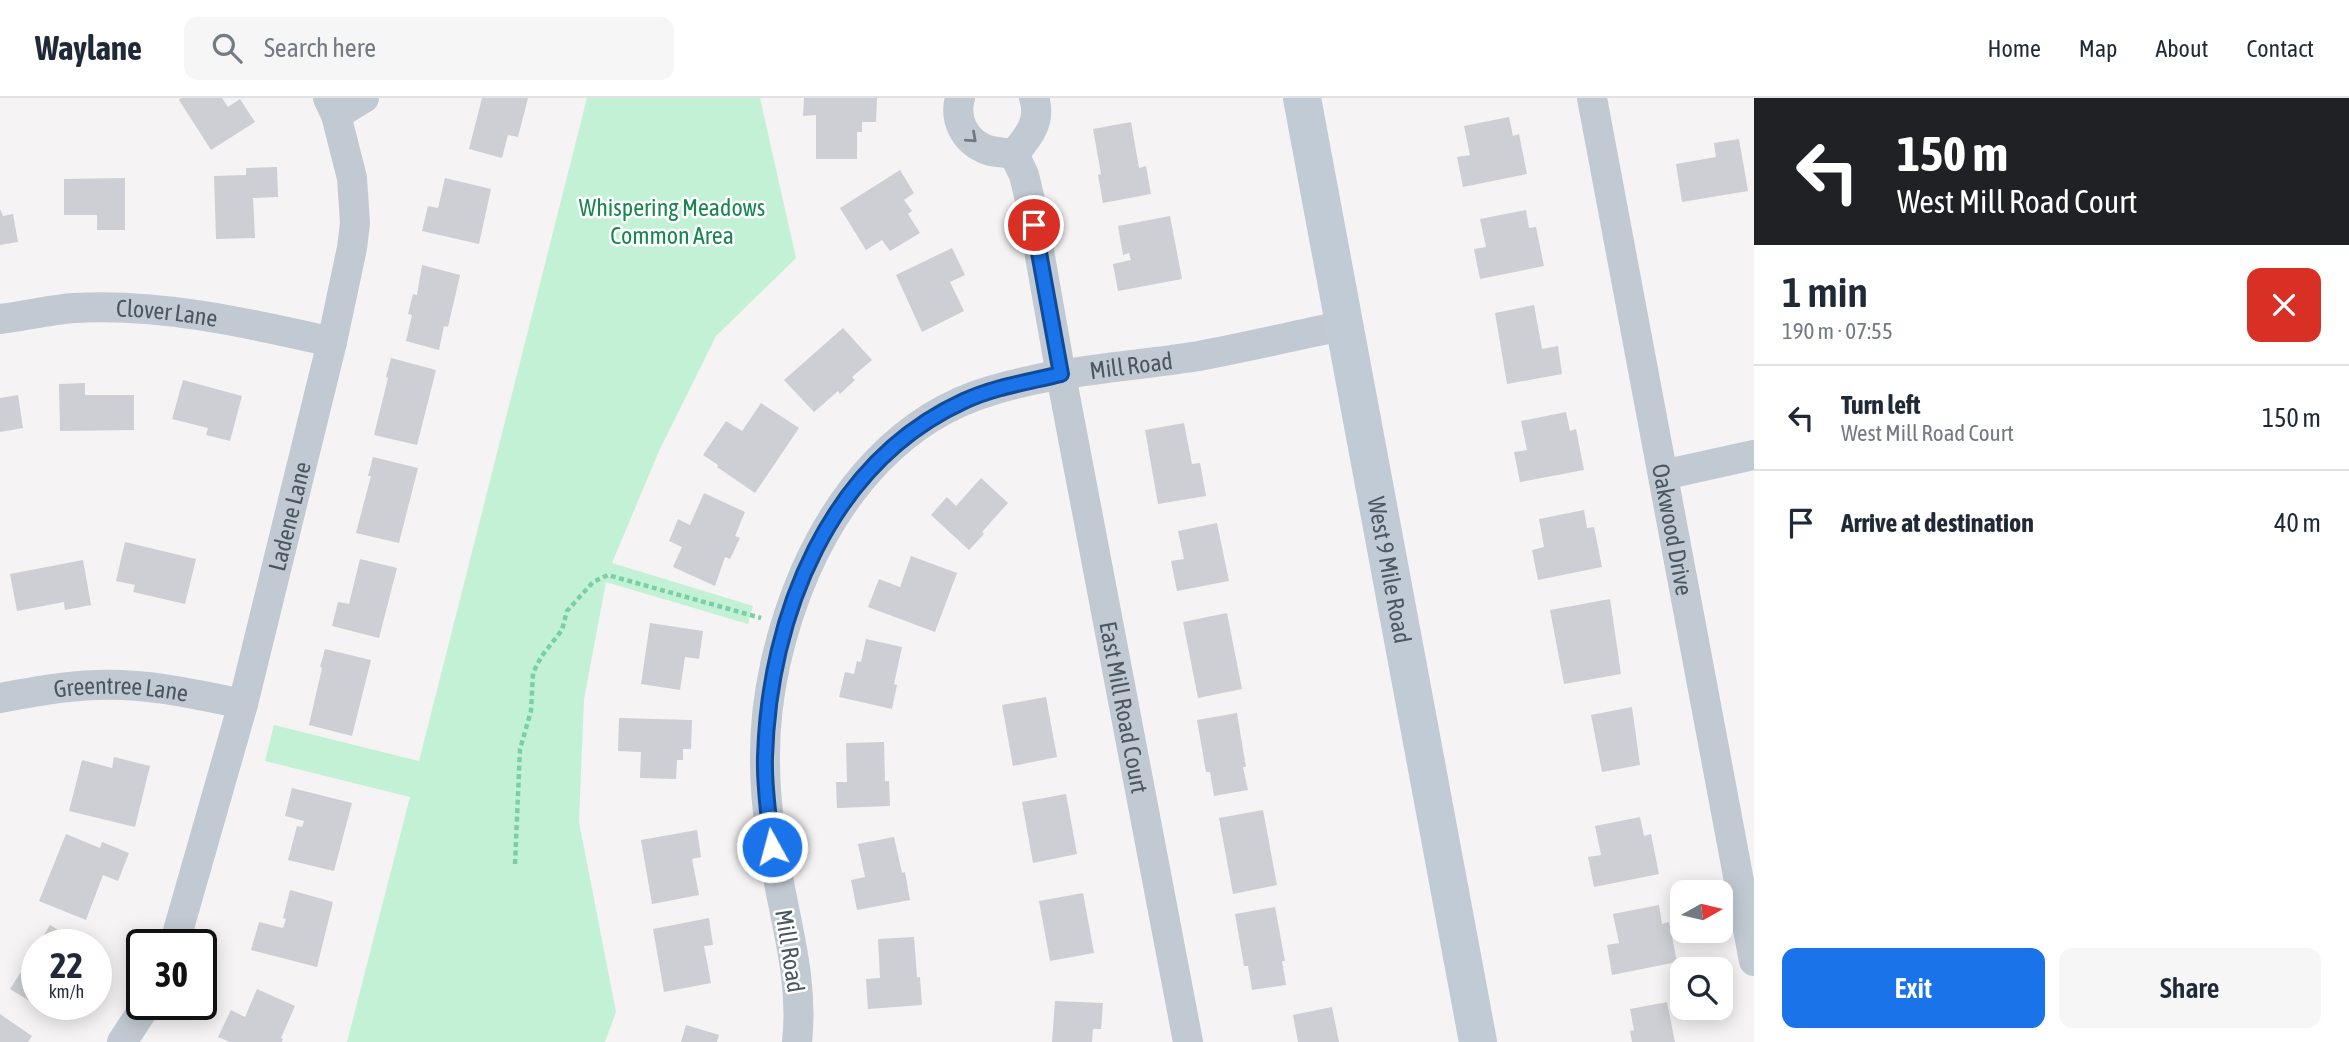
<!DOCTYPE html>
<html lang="en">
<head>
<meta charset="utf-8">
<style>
	:root { --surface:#fff; --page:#f6f6f7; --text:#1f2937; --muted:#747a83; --line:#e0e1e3; --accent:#1a73e8 }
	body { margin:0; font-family:"Asap Condensed",sans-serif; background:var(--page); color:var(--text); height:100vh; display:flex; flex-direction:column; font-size:26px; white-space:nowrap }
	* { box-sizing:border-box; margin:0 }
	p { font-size:23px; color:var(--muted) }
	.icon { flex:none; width:38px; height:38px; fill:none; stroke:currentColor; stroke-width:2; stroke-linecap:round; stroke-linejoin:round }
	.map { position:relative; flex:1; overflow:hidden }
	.panel { display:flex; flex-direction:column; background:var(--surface); width:595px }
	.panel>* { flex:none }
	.hud { background:#202124; color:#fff; overflow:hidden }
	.needle { width:46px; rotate:82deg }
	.controls { position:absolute; left:1670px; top:782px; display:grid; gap:14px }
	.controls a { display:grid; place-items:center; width:63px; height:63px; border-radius:14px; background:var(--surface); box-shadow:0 4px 18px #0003; font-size:35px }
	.speed { position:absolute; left:21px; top:831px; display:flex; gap:14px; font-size:35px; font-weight:700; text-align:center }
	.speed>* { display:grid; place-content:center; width:91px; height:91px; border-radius:50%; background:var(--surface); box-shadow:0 4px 18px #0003; line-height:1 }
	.speed small { font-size:18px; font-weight:400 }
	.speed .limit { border:4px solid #111; border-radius:10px; background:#fff; color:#111 }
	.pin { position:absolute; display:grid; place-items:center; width:60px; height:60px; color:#fff; margin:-30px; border:4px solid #fff; border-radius:50%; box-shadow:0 2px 7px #0007 }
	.me { position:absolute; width:77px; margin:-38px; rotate:353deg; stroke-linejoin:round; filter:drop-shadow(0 0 5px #0008) }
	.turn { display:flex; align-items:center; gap:24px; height:147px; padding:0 28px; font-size:32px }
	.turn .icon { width:91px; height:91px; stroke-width:2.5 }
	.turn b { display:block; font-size:49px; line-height:60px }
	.round { display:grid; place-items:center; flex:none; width:74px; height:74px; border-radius:14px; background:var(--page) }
	.head { display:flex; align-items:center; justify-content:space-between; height:119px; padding:0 28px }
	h1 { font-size:42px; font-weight:600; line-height:52px }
	.primary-button { display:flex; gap:14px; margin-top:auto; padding:14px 28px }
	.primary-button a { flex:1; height:80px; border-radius:14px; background:var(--accent); color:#fff; font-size:28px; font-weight:600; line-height:80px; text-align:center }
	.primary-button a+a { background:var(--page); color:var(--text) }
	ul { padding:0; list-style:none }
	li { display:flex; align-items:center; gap:21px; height:105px; padding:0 28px; border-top:2px solid var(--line) }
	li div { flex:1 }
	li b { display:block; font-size:26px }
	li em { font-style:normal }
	header { display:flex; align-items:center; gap:42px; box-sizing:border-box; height:98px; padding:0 35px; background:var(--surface); border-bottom:2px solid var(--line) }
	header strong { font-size:33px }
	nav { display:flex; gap:38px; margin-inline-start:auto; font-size:24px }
	.search { width:490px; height:63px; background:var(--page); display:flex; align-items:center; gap:18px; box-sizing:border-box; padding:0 24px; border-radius:14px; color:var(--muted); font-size:26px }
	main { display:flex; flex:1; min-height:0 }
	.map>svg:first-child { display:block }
</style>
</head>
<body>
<header>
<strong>Waylane</strong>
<div class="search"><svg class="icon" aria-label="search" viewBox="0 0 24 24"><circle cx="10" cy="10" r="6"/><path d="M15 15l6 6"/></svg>Search here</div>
<nav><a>Home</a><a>Map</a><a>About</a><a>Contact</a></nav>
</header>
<main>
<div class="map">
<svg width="1754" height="944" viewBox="0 0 1754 944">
	<rect width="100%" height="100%" fill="#f5f3f3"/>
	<path fill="#c3f1d5" d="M 587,0 L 760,0 L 796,160 L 716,238 L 659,353 L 612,465 L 753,508 L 748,526 L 606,484 L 584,601 L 579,724 L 616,914 L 605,944 L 347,944 L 410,699 L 265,663 L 274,627 L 419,663 Z"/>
	<g fill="#cdcfd5">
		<path d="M 181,0 L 222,0 L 228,9 L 240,1 L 255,24 L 211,52 L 179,2 Z"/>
		<path d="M 482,0 L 528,0 L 518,39 L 508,37 L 502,60 L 469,51 Z"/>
		<path d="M 804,0 L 877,0 L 876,24 L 862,24 L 862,34 L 857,34 L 857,61 L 816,61 L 816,17 L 803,18 Z"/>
		<path d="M 1509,19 L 1513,38 L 1519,36 L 1527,76 L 1463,89 L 1457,59 L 1470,57 L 1464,28 Z"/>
		<path d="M 1131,24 L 1139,70 L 1146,68 L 1151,96 L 1103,105 L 1098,77 L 1101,76 L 1093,31 Z"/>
		<path d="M 1739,41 L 1748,93 L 1682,104 L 1676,66 L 1716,59 L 1714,45 Z"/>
		<path d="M 277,69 L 278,99 L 253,100 L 255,140 L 216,141 L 214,78 L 246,77 L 246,70 Z"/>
		<path d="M 900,72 L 914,95 L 904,102 L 912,113 L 908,116 L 920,135 L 890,153 L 882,142 L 866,152 L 840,110 Z"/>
		<path d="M 125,80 L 125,132 L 97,132 L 97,117 L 64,117 L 64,81 Z"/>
		<path d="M 445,80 L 491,91 L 479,146 L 422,133 L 428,108 L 438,110 Z"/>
		<path d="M 0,111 L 3,118 L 13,116 L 18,144 L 0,147 Z"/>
		<path d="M 1526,112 L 1529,130 L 1536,129 L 1544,168 L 1480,181 L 1474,151 L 1486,149 L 1480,121 Z"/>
		<path d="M 1170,118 L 1182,181 L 1118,193 L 1113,166 L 1131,162 L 1129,155 L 1123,157 L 1118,128 Z"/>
		<path d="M 952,150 L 965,177 L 950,184 L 964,213 L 922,234 L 896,177 Z"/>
		<path d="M 422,167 L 460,177 L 448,229 L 444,228 L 439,252 L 406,243 L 412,217 L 408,216 L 413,196 L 417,197 Z"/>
		<path d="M 1534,207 L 1542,251 L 1558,248 L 1562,276 L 1507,286 L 1495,215 Z"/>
		<path d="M 843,230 L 872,262 L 852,279 L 855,282 L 840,296 L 838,293 L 814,314 L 784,282 Z"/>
		<path d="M 391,260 L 436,272 L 417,347 L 374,337 L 388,280 L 386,279 Z"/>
		<path d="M 183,282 L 242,298 L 230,343 L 206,337 L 208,330 L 172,321 Z"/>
		<path d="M 85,285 L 85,297 L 134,297 L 134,332 L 60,333 L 59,286 Z"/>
		<path d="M 18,297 L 23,330 L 0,334 L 0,300 Z"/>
		<path d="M 761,305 L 799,330 L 755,395 L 717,369 L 718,367 L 703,357 L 726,323 L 742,333 Z"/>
		<path d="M 1566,314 L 1570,333 L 1576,331 L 1584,372 L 1520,384 L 1514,354 L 1527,352 L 1521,323 Z"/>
		<path d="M 1184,325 L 1192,366 L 1200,365 L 1206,398 L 1158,406 L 1145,332 Z"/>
		<path d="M 373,359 L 418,370 L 399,445 L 356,435 L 371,378 L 368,378 Z"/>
		<path d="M 981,380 L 1008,405 L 982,434 L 984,436 L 969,452 L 931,417 L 947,399 L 956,408 Z"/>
		<path d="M 704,395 L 745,414 L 735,438 L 740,440 L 730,461 L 725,459 L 715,488 L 673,469 L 682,449 L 669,443 L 678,421 L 690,427 Z"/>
		<path d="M 1584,412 L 1587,430 L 1594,429 L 1602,469 L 1538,482 L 1532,452 L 1544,449 L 1539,421 Z"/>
		<path d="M 1217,425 L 1229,483 L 1177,493 L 1171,463 L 1184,461 L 1178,433 Z"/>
		<path d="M 125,444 L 196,461 L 185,506 L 133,494 L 135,487 L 116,483 Z"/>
		<path d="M 911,458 L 957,475 L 935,534 L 868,509 L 879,481 L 900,489 Z"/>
		<path d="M 360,461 L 397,470 L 379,540 L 332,528 L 338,504 L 349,506 Z"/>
		<path d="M 83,462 L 91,507 L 65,512 L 64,504 L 17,513 L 10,476 Z"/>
		<path d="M 1610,501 L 1621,576 L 1564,586 L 1550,512 Z"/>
		<path d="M 1227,515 L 1242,591 L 1198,600 L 1183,524 Z"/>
		<path d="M 650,525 L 703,533 L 699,561 L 685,559 L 680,592 L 641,586 Z"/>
		<path d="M 866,541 L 902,549 L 894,586 L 897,587 L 892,611 L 839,599 L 845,574 L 854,576 L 857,563 L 861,564 Z"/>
		<path d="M 325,551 L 371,562 L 352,638 L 309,627 L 322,570 L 320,569 Z"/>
		<path d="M 1046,599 L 1057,659 L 1013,668 L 1002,607 Z"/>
		<path d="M 1632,609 L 1640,667 L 1602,674 L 1591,617 Z"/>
		<path d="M 1237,615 L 1246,669 L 1243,669 L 1248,692 L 1214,698 L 1210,674 L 1206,674 L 1197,622 Z"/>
		<path d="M 619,620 L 692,622 L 691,651 L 683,651 L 683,662 L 677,662 L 676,681 L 640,680 L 641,654 L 618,653 Z"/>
		<path d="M 884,644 L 885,683 L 889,683 L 890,708 L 837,710 L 836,684 L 847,684 L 846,645 Z"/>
		<path d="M 114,659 L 150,668 L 135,729 L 69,713 L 82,662 L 112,670 Z"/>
		<path d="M 292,690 L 352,705 L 334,773 L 288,762 L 297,728 L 302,729 L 304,723 L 285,718 Z"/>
		<path d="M 1066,696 L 1077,756 L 1033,765 L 1022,704 Z"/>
		<path d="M 1263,712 L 1277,787 L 1233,796 L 1219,720 Z"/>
		<path d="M 1640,719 L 1644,738 L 1651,736 L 1659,776 L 1594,789 L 1588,759 L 1601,757 L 1595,728 Z"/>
		<path d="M 697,732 L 701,759 L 692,761 L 699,797 L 652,806 L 641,742 Z"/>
		<path d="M 66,736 L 100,750 L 102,744 L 129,755 L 118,783 L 103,777 L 86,822 L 39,803 Z"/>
		<path d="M 894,739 L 902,775 L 905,774 L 910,802 L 857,812 L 851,782 L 865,779 L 858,746 Z"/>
		<path d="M 290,792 L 333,804 L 317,869 L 251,852 L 259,824 L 283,830 L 286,821 L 283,820 Z"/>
		<path d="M 1083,795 L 1094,855 L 1050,863 L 1039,803 Z"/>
		<path d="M 1659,807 L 1662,826 L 1669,824 L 1677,864 L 1612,877 L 1607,847 L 1619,845 L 1613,816 Z"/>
		<path d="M 1275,809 L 1285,863 L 1282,863 L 1286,887 L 1252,892 L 1248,868 L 1244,868 L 1235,816 Z"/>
		<path d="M 709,820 L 713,847 L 704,848 L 711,885 L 664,894 L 653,831 Z"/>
		<path d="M 50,827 L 82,847 L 38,847 Z"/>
		<path d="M 914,839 L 917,879 L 920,879 L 922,907 L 868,911 L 866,881 L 880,880 L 878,841 Z"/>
		<path d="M 37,849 L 37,906 L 43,906 L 41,910 L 10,891 Z"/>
		<path d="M 257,891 L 295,908 L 281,940 L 283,941 L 282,944 L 230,944 L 218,939 L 231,912 L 245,919 Z"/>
		<path d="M 1055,903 L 1103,905 L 1101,931 L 1093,931 L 1092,944 L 1052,944 Z"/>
		<path d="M 1667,904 L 1675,944 L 1632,944 L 1630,933 L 1634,932 L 1630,911 Z"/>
		<path d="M 1332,909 L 1339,944 L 1298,944 L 1293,917 Z"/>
		<path d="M 0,916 L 32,938 L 28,944 L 0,944 Z"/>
		<path d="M 686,927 L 719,937 L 717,944 L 681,944 Z"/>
	</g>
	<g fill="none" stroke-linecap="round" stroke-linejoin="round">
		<path stroke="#7ad0a6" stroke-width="4.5" stroke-dasharray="5 3.5" stroke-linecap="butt" d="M 515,766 L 520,651 L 531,613 L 533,575 L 541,559 L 562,532 L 567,513 L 593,484 L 608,477 L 761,520"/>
		<g stroke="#c1cad2" stroke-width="30">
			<path d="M 960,0 C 954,21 964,42 985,51 C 993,55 1005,54 1014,56"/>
			<path id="s1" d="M 1592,0 L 1754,863"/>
			<path d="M 336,17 L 364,0"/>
			<path id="s2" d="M 1014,56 L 1024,77 L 1030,102 L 1061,277 L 1188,944"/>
			<path d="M 1014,56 C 1028,39 1042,23 1034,0"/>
			<path id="s3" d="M 0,221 C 24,218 49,212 74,210 C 161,205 248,225 332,244"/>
			<path d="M 1663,377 L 1754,357"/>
			<path id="s4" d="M 0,600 C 32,594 64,588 97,587 C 147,585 195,596 243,606"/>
			<path id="s5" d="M 174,847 L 243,606 L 332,244 L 352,150 L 355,125 L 352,80 L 336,17 L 328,0"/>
			<path d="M 122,944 L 147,906"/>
			<path id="s6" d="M 797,944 C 803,891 790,841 780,790 C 772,748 765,706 765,663 C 764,599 780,532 805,474 C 841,392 902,319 990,293 C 1058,272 1129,269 1199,258 C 1248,249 1297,237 1346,227"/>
		</g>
		<path stroke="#c1cbd6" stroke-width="38" id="s7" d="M 1302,0 L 1478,944"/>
	</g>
	<defs><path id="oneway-chevron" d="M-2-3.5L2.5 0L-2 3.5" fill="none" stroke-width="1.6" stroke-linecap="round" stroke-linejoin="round" transform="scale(1.75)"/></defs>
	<use stroke="#6e7983" href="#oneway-chevron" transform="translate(972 40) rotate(42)"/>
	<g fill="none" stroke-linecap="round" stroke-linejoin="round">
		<defs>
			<path id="route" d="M 772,749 C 769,719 764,689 765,659 C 769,518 829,365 964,303 C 994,289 1028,284 1061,276 L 1034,127"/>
		</defs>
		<use href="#route" stroke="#114b97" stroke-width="18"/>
		<use href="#route" stroke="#1a73e8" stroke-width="12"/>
	</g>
	<g text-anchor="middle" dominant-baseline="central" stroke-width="5" stroke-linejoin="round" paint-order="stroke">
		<g font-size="24" fill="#17864f" stroke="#fff">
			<text x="672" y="109">Whispering Meadows<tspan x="672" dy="28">Common Area</tspan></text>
		</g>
		<g font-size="24" fill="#4a5661" stroke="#fff">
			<text stroke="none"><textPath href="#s3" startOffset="168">Clover Lane</textPath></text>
			<text stroke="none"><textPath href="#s6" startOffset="889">Mill Road</textPath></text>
			<text stroke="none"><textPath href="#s5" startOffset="444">Ladene Lane</textPath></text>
			<text stroke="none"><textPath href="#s1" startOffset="439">Oakwood Drive</textPath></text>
			<text stroke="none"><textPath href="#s7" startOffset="480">West 9 Mile Road</textPath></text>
			<text stroke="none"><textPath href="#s4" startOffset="122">Greentree Lane</textPath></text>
			<text stroke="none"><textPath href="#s2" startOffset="565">East Mill Road Court</textPath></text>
			<text transform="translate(790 853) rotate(81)">Mill Road</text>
		</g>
	</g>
</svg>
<div class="controls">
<a><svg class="needle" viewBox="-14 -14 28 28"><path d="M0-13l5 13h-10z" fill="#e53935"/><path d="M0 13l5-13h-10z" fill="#747a83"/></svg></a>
<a><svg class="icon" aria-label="search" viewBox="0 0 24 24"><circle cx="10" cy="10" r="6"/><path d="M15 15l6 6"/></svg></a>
</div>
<div class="speed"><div>22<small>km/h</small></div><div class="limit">30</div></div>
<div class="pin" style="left:1034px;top:127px;background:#d93025"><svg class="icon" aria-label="arrive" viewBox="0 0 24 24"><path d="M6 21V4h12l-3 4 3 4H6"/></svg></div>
<svg class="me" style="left:772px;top:749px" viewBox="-20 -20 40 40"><circle r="17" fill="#1a73e8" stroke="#fff" stroke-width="3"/><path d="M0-11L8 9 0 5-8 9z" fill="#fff"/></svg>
</div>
<section class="panel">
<div class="hud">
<div class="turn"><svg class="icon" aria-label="left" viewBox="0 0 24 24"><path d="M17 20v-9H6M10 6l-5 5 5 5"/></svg><div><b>150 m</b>West Mill Road Court</div></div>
</div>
<div class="head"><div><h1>1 min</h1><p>190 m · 07:55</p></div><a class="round" style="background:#d93025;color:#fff"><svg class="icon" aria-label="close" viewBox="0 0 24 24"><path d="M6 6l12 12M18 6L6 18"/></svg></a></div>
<ul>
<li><svg class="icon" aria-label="left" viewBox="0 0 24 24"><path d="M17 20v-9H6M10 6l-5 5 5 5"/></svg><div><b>Turn left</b><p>West Mill Road Court</p></div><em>150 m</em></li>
<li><svg class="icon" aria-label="arrive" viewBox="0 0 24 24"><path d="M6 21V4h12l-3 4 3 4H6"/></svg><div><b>Arrive at destination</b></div><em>40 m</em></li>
</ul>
<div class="primary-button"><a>Exit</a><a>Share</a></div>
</section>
</main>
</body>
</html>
